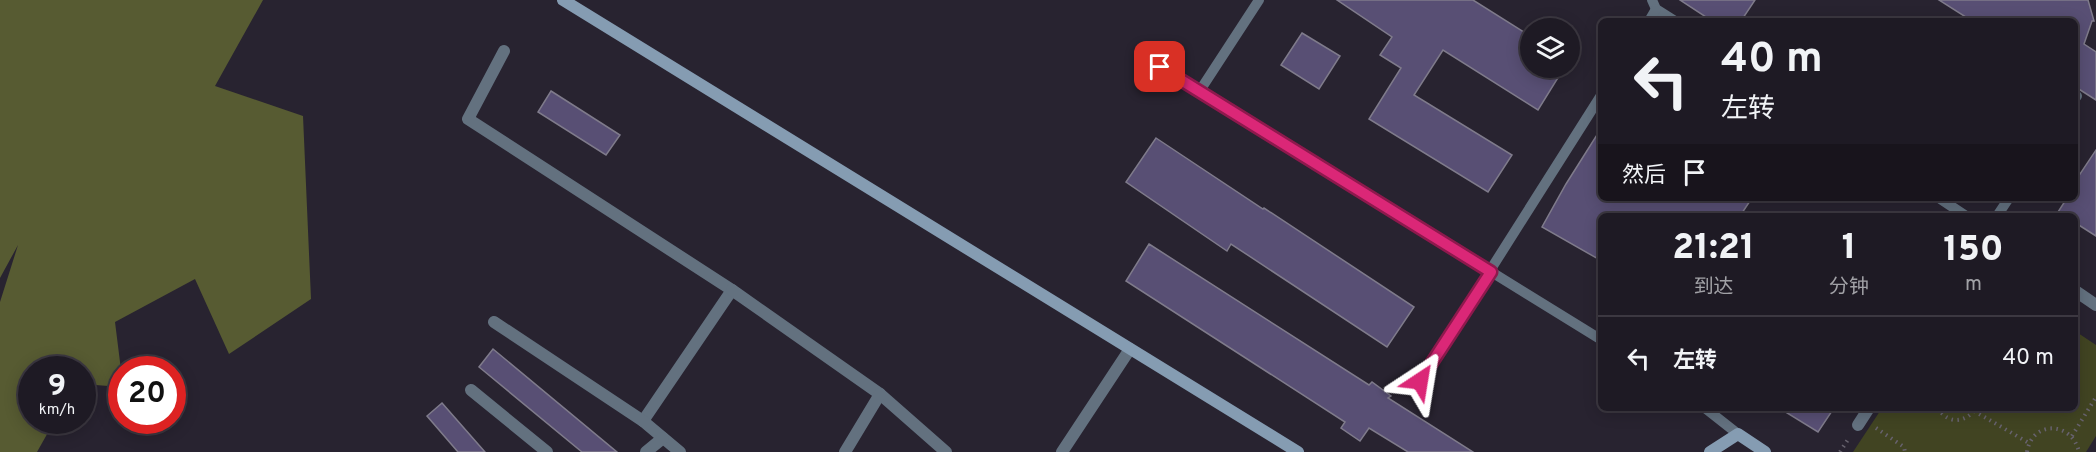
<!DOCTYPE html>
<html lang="zh">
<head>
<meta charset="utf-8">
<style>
	:root { --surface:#1e1a24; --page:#2b2731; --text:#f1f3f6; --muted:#a1a1a6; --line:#3c3841 }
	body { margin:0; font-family:Overpass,"Noto Sans SC",sans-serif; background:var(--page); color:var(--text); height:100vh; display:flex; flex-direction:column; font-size:22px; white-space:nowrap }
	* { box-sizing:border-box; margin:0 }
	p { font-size:20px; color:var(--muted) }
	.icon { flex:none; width:33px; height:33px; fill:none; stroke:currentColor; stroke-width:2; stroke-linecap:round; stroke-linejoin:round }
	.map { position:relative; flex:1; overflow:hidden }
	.panel { position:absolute; left:1598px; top:213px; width:480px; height:198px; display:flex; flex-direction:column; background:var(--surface); border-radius:9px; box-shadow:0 3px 15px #0003,0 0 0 2px var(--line) }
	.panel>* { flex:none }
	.guide { position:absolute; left:1598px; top:18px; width:480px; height:183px; border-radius:9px; box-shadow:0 3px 15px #0003,0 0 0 2px var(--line); background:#1e1a24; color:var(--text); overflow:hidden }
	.fabs { position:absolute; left:1520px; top:18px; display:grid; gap:12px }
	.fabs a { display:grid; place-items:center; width:60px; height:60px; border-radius:50%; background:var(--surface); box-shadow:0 3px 15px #0003,0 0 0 2px var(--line); font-size:30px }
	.speed { position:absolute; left:18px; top:356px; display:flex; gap:12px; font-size:30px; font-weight:700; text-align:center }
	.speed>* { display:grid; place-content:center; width:78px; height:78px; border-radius:50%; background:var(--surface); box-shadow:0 3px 15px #0003,0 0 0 2px var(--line); line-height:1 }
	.speed small { font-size:15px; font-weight:400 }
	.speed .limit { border:9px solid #d22; background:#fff; color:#111 }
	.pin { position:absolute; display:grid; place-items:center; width:51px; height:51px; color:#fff; margin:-26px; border-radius:12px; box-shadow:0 3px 9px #0006 }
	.me { position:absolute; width:66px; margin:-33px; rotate:33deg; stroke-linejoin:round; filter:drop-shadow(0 0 4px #0008) }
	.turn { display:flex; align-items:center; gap:21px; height:126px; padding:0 24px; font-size:27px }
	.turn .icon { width:78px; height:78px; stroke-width:2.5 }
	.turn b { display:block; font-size:42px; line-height:51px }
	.then { display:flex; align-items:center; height:57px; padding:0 24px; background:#0003; gap:12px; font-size:22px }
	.eta { display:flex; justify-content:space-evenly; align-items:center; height:102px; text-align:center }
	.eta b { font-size:36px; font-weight:800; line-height:42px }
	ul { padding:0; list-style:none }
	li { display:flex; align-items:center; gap:18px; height:84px; padding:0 24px; border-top:2px solid var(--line) }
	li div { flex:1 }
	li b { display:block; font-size:22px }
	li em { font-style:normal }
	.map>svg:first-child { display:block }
</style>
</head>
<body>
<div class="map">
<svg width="2096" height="452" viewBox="0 0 2096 452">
	<rect width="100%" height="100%" fill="#282330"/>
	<path fill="#414422" d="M 2075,331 L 2096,345 L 2096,436 L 2086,452 L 1853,452 L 1882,408 L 2074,408 Z"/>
	<path fill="#575b32" d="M 0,0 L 263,0 L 215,86 L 303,116 L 311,299 L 229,354 L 195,279 L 115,322 L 121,370 L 121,387 L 83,384 L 82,369 L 32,369 L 32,420 L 55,420 L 37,452 L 0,452 L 0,302 L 18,245 L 0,278 Z"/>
	<g fill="#584f74" stroke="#7f7b8b" stroke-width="1.5">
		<path d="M 1337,0 L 1473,0 L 1530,36 L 1530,68 L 1564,68 L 1538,110 L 1443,50 L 1414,95 L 1512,155 L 1488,192 L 1369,119 L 1401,68 L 1380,55 L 1392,37 Z"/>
		<path d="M 1680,0 L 1755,0 L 1741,21 L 1712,21 Z"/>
		<path d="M 1939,0 L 2088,0 L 2094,21 L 2092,21 L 2084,44 L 2096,52 L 2096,100 L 2074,86 L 2074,21 L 1972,21 Z"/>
		<path d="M 1302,33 L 1340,56 L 1319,89 L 1281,65 Z"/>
		<path d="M 551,91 L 620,135 L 606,155 L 538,112 Z"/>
		<path d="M 1600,130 L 1600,198 L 1752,198 L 1740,216 L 1600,216 L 1600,260 L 1542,227 L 1566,184 Z"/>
		<path d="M 1156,138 L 1263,209 L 1264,208 L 1414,307 L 1387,347 L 1231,244 L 1227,251 L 1126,182 Z"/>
		<path d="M 2096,150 L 2096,236 L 2074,222 L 2074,216 L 2065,216 L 2058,212 L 2067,198 L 2074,198 L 2074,183 Z"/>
		<path d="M 1149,244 L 1369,385 L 1372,382 L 1391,396 L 1388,398 L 1473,452 L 1408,452 L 1369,428 L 1360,441 L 1341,428 L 1345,422 L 1126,281 Z"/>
		<path d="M 493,349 L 617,452 L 582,452 L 479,367 Z"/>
		<path d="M 442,403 L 485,452 L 458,452 L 427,416 Z"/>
		<path d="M 1779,408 L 1834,408 L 1818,432 Z"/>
	</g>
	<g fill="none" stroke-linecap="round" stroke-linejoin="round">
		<g stroke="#67626e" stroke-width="4" stroke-dasharray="1.5 4.5" stroke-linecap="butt">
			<path d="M 1938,408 C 1948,425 1966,423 1976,408"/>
			<path d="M 1974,411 L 2029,443"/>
			<path d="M 1876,428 L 1904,447 L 1905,452"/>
			<path d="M 2072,436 L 2096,397"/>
			<path d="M 1840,452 L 1849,438"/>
			<path d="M 2027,452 C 2032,420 2072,421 2079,452"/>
		</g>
		<g stroke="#63717f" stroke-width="10">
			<path d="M 1652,0 L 1656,9 L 1675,21"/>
			<path d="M 1649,21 L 1656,9"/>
			<path d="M 1160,67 L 1600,339"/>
			<path d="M 1199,92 L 1259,0"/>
			<path d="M 2074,95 L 2077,96 L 2074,100"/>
			<path d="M 1939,198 L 1966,216"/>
			<path d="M 1997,216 L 2009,198"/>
			<path d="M 1420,381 L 1600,97"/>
			<path d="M 1705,408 L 1738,434"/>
		</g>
		<g stroke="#63717f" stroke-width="12">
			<path d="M 504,51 L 468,119 L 732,290 L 643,421"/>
			<path d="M 732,290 L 880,394 L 946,452"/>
			<path d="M 2074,290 L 2096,305"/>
			<path d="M 494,322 L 643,421 L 680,452"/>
			<path d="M 471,390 L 547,452"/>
			<path d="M 1858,425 L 1869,408"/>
			<path d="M 646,452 L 663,438"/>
			<path d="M 845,452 L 880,394"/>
			<path d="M 1062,452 L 1130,349"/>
		</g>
		<g stroke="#859cb2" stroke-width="12">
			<path d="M 563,0 L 1298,452"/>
			<path d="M 1710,452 L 1738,434 L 1765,452"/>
		</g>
	</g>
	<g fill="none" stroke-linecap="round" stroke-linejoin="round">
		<defs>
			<path id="route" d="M 1160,67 L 1491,272 L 1420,381"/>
		</defs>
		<use href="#route" stroke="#8e194d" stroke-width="15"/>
		<use href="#route" stroke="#db2777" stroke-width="10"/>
	</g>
</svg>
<div class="fabs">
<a><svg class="icon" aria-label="layers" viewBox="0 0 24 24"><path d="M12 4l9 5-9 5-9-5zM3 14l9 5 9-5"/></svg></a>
</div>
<div class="speed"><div>9<small>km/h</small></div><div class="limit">20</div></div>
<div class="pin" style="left:1160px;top:67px;background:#d93025"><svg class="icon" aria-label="arrive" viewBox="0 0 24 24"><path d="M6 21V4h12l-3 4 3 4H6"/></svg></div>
<svg class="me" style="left:1420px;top:381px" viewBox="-20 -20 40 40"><path d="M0-17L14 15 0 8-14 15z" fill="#db2777" stroke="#fff" stroke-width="4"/></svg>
<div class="guide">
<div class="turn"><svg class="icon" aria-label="left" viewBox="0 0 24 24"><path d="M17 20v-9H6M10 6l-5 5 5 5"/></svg><div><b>40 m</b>左转</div></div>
<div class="then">然后<svg class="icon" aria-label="arrive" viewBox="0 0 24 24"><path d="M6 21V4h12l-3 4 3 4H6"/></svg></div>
</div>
<section class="panel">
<div class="eta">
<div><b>21:21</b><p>到达</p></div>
<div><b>1</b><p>分钟</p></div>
<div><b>150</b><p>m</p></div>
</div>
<ul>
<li><svg class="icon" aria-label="left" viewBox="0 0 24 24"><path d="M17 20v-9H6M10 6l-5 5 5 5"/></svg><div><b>左转</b></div><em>40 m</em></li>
</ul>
</section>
</div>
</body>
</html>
